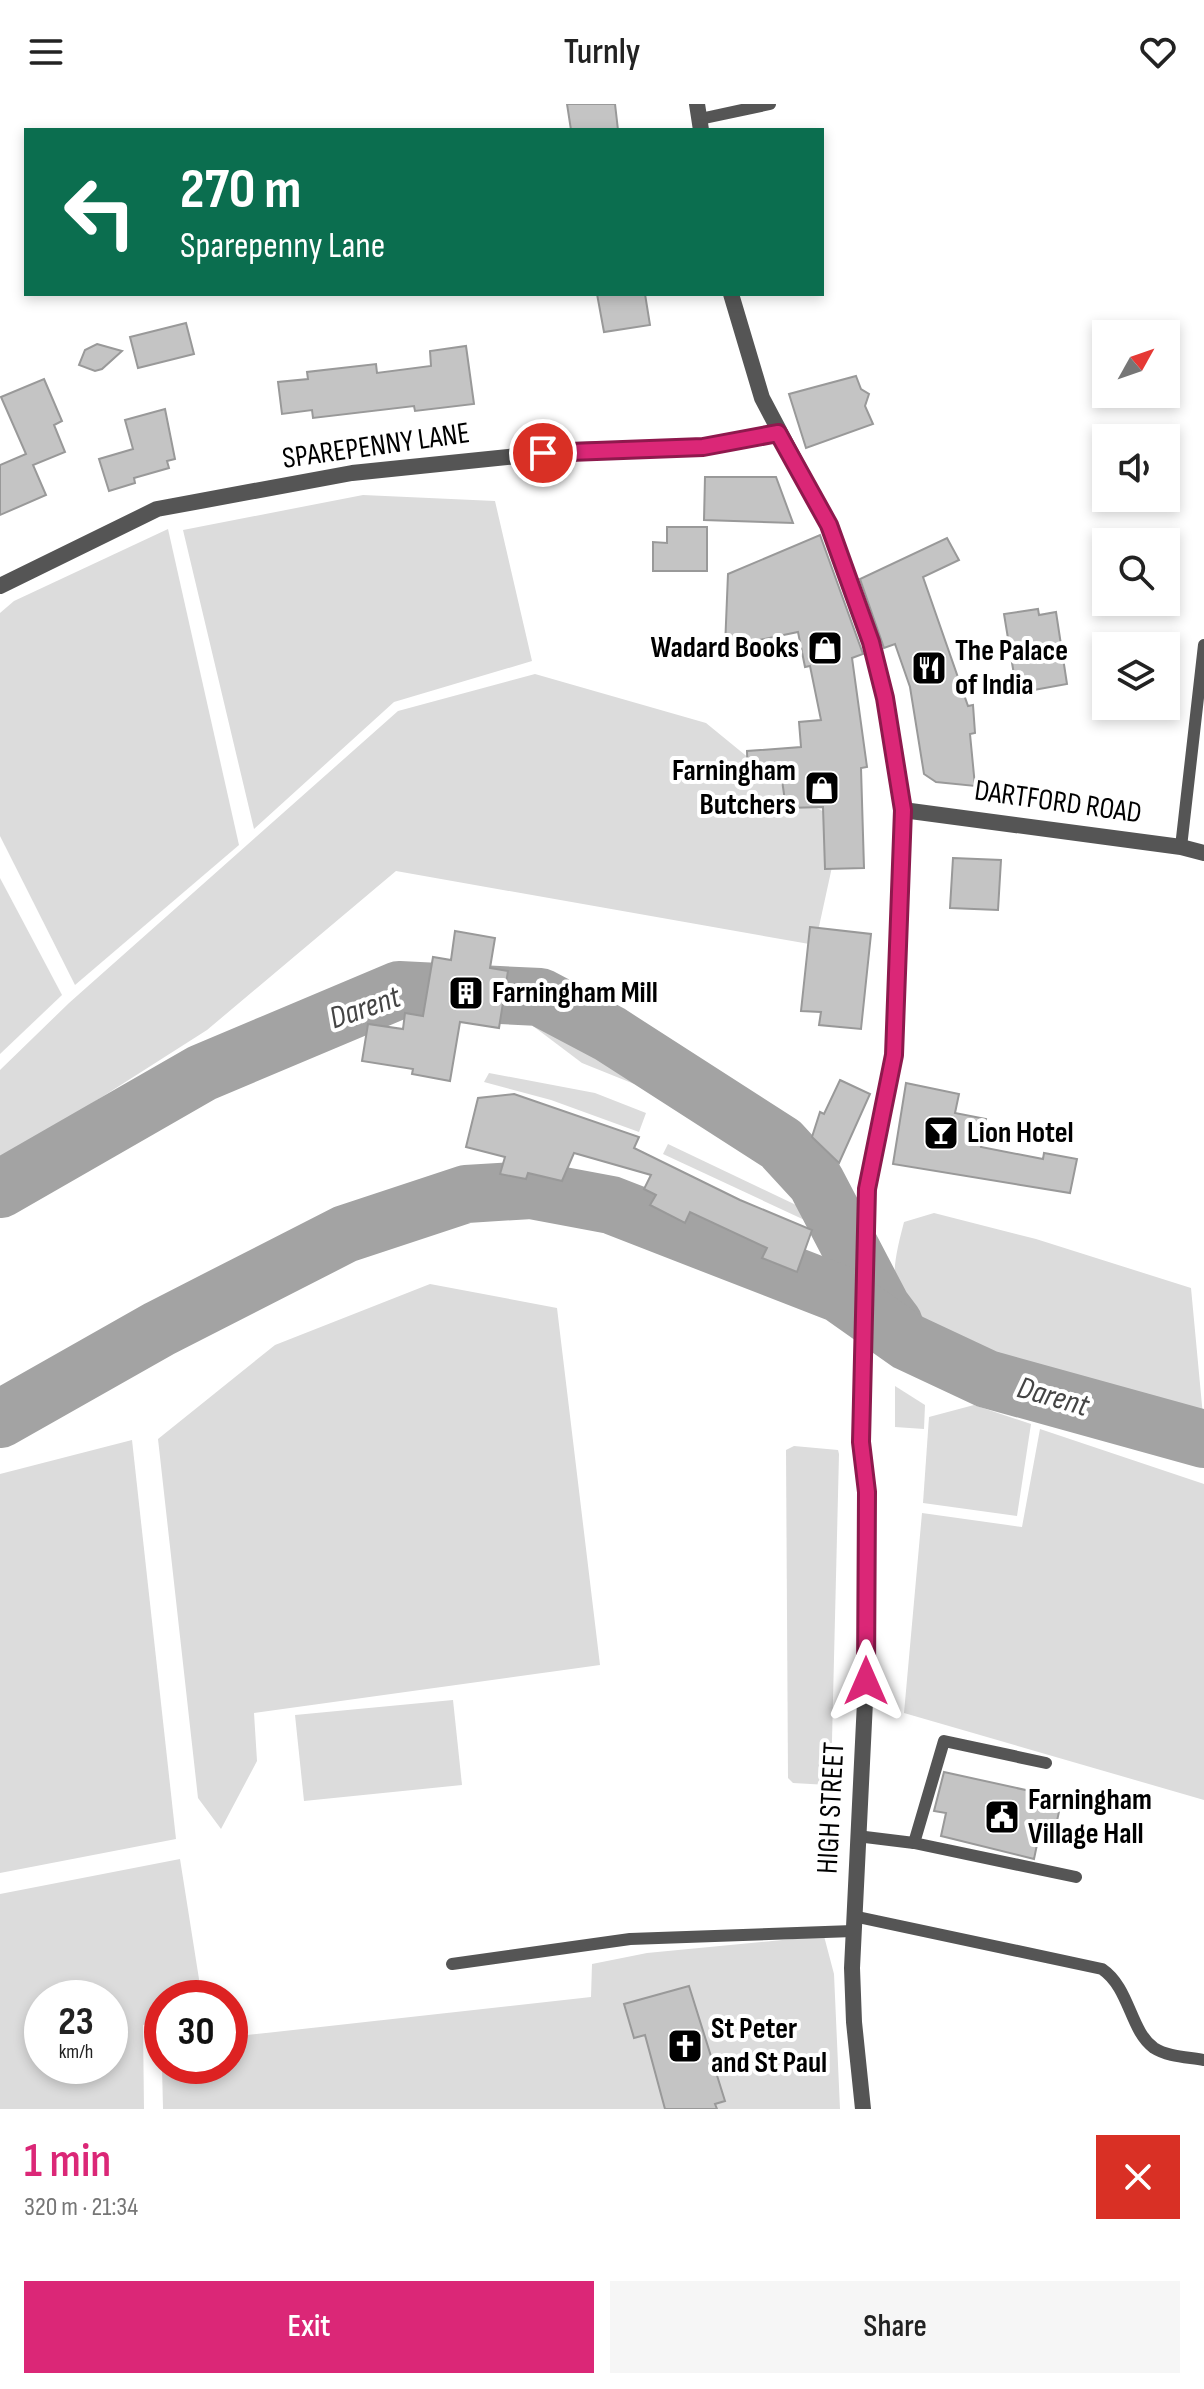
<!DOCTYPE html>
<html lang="en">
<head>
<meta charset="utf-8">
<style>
	:root { --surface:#fff; --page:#f6f6f6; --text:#222; --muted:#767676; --accent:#db2777 }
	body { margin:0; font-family:"Sofia Sans Condensed",sans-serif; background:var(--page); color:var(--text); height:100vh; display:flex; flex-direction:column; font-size:30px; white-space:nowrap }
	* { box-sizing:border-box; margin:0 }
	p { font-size:26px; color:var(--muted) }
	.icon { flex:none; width:44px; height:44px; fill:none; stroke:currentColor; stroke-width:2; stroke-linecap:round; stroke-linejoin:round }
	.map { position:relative; height:2005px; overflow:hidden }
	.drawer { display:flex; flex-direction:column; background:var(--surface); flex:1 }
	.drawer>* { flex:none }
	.guide { position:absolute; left:24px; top:24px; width:800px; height:168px; border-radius:0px; box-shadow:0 4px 12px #0003; background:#0b6e4f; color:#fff; overflow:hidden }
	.needle { width:52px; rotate:50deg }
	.buttons { position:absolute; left:1092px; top:216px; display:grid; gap:16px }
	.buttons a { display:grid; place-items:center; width:88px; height:88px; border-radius:0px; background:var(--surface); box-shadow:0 4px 12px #0003; font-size:40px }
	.speed { position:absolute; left:24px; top:1876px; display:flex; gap:16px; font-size:40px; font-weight:700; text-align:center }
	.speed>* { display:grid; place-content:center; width:104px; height:104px; border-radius:50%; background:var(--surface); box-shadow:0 4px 12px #0003; line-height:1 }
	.speed small { font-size:20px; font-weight:400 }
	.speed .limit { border:12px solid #d22; background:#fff; color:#111 }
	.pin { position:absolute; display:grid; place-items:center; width:68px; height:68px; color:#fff; margin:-34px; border:4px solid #fff; border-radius:50%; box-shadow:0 2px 8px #0007 }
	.me { position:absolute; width:88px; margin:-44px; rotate:0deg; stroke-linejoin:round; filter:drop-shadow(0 0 6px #0008) }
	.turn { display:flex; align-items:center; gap:28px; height:168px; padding:0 24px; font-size:36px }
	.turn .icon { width:104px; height:104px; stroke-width:2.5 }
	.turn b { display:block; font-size:56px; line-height:68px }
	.round { display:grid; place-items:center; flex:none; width:84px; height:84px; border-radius:0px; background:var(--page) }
	.head { display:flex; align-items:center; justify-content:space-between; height:136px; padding:0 24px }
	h1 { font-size:48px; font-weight:600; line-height:60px; color:var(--accent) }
	.button { display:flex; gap:16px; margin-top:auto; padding:16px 24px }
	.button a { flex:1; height:92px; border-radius:0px; background:var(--accent); color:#fff; font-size:32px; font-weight:600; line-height:92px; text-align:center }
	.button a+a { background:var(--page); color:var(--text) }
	header { display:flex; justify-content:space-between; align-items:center; height:104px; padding:0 24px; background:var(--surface); font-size:36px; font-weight:600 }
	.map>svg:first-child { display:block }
</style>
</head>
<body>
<header><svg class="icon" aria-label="menu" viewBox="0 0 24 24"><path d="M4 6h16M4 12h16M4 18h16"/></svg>Turnly<svg class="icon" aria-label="heart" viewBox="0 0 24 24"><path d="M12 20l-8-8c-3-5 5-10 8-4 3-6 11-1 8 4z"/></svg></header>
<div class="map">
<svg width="1204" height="2005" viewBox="0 0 1204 2005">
	<rect width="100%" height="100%" fill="#fff"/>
	<g fill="#dcdcdc" fill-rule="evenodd">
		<path d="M 363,391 L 495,397 L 532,557 L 394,598 L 254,725 L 183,426 Z"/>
		<path d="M 168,425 L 239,741 L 75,881 L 0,732 L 0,509 L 14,497 Z"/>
		<path d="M 535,570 L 706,619 L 799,695 L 842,717 L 815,841 L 396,767 L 207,926 L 0,1058 L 0,966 L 69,899 L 398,607 Z"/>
		<path d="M 0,774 L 62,891 L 0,950 Z"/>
		<path d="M 522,906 L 558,927 L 690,978 L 679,998 L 582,959 L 521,913 Z"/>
		<path d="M 489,969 L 595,989 L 646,1009 L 639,1028 L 551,996 L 484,978 Z"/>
		<path d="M 700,984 L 779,1038 L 808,1067 L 804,1070 L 772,1055 L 769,1044 L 735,1021 L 725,1025 L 689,1004 Z"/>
		<path d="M 668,1040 L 815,1110 L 811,1119 L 663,1050 Z"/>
		<path d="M 934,1109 L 1036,1135 L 1191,1184 L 1203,1312 C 1137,1295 936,1258 902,1202 C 887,1179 898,1142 904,1118 Z"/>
		<path d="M 430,1180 L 557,1204 L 600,1561 L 254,1609 L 257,1657 L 221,1725 L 198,1694 L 158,1335 L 275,1241 Z"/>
		<path d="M 895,1282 L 925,1301 L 924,1325 L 895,1323 Z"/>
		<path d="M 974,1301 L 1031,1320 L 1017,1412 L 923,1399 L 929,1313 Z"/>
		<path d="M 1040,1325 L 1204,1380 L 1204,1696 L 904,1609 L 922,1409 L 1022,1423 Z"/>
		<path d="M 132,1336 L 176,1735 L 0,1769 L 0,1370 Z"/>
		<path d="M 794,1342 L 838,1346 L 839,1350 L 831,1677 L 828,1681 L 793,1679 L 788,1674 L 786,1346 Z"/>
		<path d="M 453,1596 L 462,1681 L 304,1697 L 295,1611 Z"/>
		<path d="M 180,1755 L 202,1894 L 162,1894 L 162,1917 L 143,1921 L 144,2005 L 0,2005 L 0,1790 ZM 42,1894 L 110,1894 L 110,1962 L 42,1962 Z"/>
		<path d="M 824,1832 L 834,1870 L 840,2005 L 163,2005 L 162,1962 L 230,1962 L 230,1933 L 591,1893 L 592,1860 L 647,1849 Z"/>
	</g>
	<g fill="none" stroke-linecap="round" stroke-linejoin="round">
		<g stroke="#a3a3a3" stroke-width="58">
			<path d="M 0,1085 L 202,969 L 399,886 L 540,893 L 610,930 L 781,1040 L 816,1078 L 882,1204 L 894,1220"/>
			<path d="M 0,1315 L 159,1225 L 345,1130 L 466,1090 L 531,1086 L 611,1101 L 840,1190 L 908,1238 L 987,1275 L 1204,1335"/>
		</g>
	</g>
	<g fill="#c4c4c4" stroke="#999" stroke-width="2">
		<path d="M 567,0 L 615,0 L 618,26 L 571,26 Z"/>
		<path d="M 597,190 L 645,190 L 650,221 L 604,228 Z"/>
		<path d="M 186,219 L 194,250 L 138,264 L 130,233 Z"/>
		<path d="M 97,240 L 122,247 L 102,265 L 95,267 L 79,261 L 85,246 Z"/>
		<path d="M 466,242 L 474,300 L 415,307 L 414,302 L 313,314 L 312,306 L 282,310 L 278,278 L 308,275 L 307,268 L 376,260 L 377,269 L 431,262 L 430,247 Z"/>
		<path d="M 856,272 L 861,285 L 869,290 L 865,302 L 873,320 L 806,344 L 789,290 Z"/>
		<path d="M 44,275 L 62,317 L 54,321 L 65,348 L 33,361 L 46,391 L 0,411 L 0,361 L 26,350 L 1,293 Z"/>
		<path d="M 165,305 L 175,355 L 167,357 L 169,364 L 134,374 L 135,379 L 109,387 L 99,355 L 133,345 L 125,316 Z"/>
		<path d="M 705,373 L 776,373 L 793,419 L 704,416 Z"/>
		<path d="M 667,423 L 707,423 L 707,467 L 653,467 L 653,438 L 667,439 Z"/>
		<path d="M 820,431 L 863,550 L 852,554 L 867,663 L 861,664 L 864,764 L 825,765 L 823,703 L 786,704 L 782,676 L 748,679 L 747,647 L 801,643 L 799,618 L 821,616 L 810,562 L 805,563 L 798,528 L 725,543 L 728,470 Z"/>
		<path d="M 947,434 L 959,456 L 923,473 L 968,602 L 973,601 L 975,629 L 970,630 L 975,682 L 936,678 L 924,670 L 910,583 L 895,540 L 884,544 L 860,475 Z"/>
		<path d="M 1038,505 L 1039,511 L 1056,508 L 1067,580 L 1017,589 L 1004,510 Z"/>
		<path d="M 953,754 L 1001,756 L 998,806 L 950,804 Z"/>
		<path d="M 810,823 L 871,830 L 861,925 L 819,921 L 821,908 L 801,907 Z"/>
		<path d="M 455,827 L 495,834 L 490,864 L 508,867 L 499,924 L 460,918 L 450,977 L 412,970 L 413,965 L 362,957 L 368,920 L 403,925 L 405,909 L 423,912 L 433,853 L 451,856 Z"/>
		<path d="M 840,976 L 870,990 L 839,1059 L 812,1033 L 820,1008 L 824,1010 Z"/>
		<path d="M 906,979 L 959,990 L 955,1009 L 986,1015 L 981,1043 L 1043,1055 L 1044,1049 L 1077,1055 L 1070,1089 L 893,1060 Z"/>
		<path d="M 514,990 L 639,1033 L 634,1044 L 740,1096 L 812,1126 L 797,1168 L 762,1154 L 767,1144 L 690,1108 L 685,1119 L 650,1101 L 656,1091 L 644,1085 L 651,1071 L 574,1049 L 562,1077 L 528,1069 L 526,1075 L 500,1070 L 505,1053 L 466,1043 L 478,994 Z"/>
		<path d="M 944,1668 L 1062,1694 L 1053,1735 L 1039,1731 L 1034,1755 L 941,1732 L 946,1709 L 934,1707 Z"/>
		<path d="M 689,1882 L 725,1997 L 715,2000 L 717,2005 L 665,2005 L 645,1931 L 634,1934 L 624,1900 Z"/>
	</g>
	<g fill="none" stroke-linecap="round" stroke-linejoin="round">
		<g stroke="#555" stroke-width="12">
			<path d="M 700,15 L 770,0"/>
			<path d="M 1181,743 L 1204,541"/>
			<path d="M 857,1732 L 914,1739 L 944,1637 L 1046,1659"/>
			<path d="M 914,1739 L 1076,1773"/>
			<path d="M 853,1812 L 1102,1865 C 1130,1884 1130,1927 1154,1944 C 1168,1953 1188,1953 1204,1956"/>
			<path d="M 452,1860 L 630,1835 L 853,1827"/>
		</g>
		<g stroke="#555" stroke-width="16">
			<path d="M 697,0 L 701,26"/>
			<path d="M 731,190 L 762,294 L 829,421 L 871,538 L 885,594 L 903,706 L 894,951 L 867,1085 L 861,1338 L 867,1388 L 866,1577 L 852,1864 L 854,1918 L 863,2005"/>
			<path d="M 903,706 L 1181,743 L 1204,749"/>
		</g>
		<path stroke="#555" stroke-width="16" d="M 0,482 L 157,405 L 352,369 L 575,346 L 703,343 L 778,329"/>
	</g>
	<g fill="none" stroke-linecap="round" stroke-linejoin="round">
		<defs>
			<path id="route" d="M 543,349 L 703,343 L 778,329 L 829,421 L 871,538 L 885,594 L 903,706 L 894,951 L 867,1085 L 861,1338 L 867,1388 L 866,1577"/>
		</defs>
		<use href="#route" stroke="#8e194d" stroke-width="20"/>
		<use href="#route" stroke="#db2777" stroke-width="14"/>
	</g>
	<defs>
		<symbol id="shop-square" viewBox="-11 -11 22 22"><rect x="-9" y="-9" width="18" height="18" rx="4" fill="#000" stroke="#fff"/><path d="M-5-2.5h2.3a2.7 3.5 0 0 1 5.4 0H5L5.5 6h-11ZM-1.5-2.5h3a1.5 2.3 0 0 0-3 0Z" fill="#fff"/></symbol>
		<symbol id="restaurant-square" viewBox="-11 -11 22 22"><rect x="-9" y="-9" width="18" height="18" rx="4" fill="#000" stroke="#fff"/><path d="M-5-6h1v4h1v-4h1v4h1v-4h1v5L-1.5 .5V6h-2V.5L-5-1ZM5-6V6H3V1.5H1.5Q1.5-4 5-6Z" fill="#fff"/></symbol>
		<symbol id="building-square" viewBox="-11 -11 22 22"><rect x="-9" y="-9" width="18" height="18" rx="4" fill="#000" stroke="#fff"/><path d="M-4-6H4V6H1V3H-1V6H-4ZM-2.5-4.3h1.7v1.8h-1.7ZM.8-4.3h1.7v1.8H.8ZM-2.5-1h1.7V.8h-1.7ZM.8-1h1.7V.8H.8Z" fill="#fff"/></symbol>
		<symbol id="bar-square" viewBox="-11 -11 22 22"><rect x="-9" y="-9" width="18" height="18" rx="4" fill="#000" stroke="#fff"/><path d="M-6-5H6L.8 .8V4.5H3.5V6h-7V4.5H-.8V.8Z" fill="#fff"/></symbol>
		<symbol id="civic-square" viewBox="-11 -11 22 22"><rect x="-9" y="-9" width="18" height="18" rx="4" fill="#000" stroke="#fff"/><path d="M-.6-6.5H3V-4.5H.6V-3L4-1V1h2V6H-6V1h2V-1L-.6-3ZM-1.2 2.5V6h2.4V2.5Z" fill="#fff"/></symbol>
		<symbol id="church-square" viewBox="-11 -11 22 22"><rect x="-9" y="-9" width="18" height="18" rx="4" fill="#000" stroke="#fff"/><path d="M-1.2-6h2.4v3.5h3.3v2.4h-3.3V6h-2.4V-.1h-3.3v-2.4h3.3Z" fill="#fff"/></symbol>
	</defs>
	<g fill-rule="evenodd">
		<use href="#shop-square" x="805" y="524" width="40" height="40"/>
		<use href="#restaurant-square" x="909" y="544" width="40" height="40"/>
		<use href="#shop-square" x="802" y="664" width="40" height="40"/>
		<use href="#building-square" x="446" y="869" width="40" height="40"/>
		<use href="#bar-square" x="921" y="1009" width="40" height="40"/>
		<use href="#civic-square" x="982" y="1693" width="40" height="40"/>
		<use href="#church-square" x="665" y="1922" width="40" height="40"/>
	</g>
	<g text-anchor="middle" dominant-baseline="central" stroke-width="8" stroke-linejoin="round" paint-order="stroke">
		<g font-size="30" fill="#000" stroke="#fff">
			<text transform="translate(376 342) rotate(-8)">SPAREPENNY LANE</text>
			<text transform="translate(1058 698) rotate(8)">DARTFORD ROAD</text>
			<text transform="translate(831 1704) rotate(-87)">HIGH STREET</text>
		</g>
		<g font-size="30" font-weight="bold" fill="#000" stroke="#fff" text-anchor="start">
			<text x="799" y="544" text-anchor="end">Wadard Books</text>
			<text x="955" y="547">The Palace<tspan x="955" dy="34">of India</tspan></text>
			<text x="796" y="667" text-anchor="end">Farningham<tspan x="796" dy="34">Butchers</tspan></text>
			<text x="492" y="889">Farningham Mill</text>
			<text x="967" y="1029">Lion Hotel</text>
			<text x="1028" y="1696">Farningham<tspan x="1028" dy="34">Village Hall</tspan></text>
			<text x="711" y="1925">St Peter<tspan x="711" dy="34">and St Paul</tspan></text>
		</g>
		<g font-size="32" font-style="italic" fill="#444" stroke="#fff">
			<text transform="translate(365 904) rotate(-19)">Darent</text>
			<text transform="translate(1053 1293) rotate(16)">Darent</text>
		</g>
	</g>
</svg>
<div class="buttons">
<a><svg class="needle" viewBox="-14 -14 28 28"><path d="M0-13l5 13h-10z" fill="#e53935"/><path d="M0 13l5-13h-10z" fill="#767676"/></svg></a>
<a><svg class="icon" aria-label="sound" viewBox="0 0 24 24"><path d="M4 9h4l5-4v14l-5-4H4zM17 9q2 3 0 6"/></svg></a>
<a><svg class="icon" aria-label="search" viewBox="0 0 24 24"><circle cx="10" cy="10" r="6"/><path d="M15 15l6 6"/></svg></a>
<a><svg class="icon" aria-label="layers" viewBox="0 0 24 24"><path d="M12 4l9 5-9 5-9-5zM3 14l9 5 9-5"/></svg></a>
</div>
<div class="speed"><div>23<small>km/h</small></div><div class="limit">30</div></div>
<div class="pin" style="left:543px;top:349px;background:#d93025"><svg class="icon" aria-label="arrive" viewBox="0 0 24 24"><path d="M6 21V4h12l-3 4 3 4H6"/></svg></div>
<svg class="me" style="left:866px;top:1577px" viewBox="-20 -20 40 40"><path d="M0-17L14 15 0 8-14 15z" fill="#db2777" stroke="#fff" stroke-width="4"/></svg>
<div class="guide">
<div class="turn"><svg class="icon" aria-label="left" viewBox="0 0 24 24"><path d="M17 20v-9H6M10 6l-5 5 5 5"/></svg><div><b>270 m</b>Sparepenny Lane</div></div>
</div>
</div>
<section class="drawer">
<div class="head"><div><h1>1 min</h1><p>320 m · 21:34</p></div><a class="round" style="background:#d93025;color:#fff"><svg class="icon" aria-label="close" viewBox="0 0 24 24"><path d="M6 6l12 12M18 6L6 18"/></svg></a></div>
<div class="button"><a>Exit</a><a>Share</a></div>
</section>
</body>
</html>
